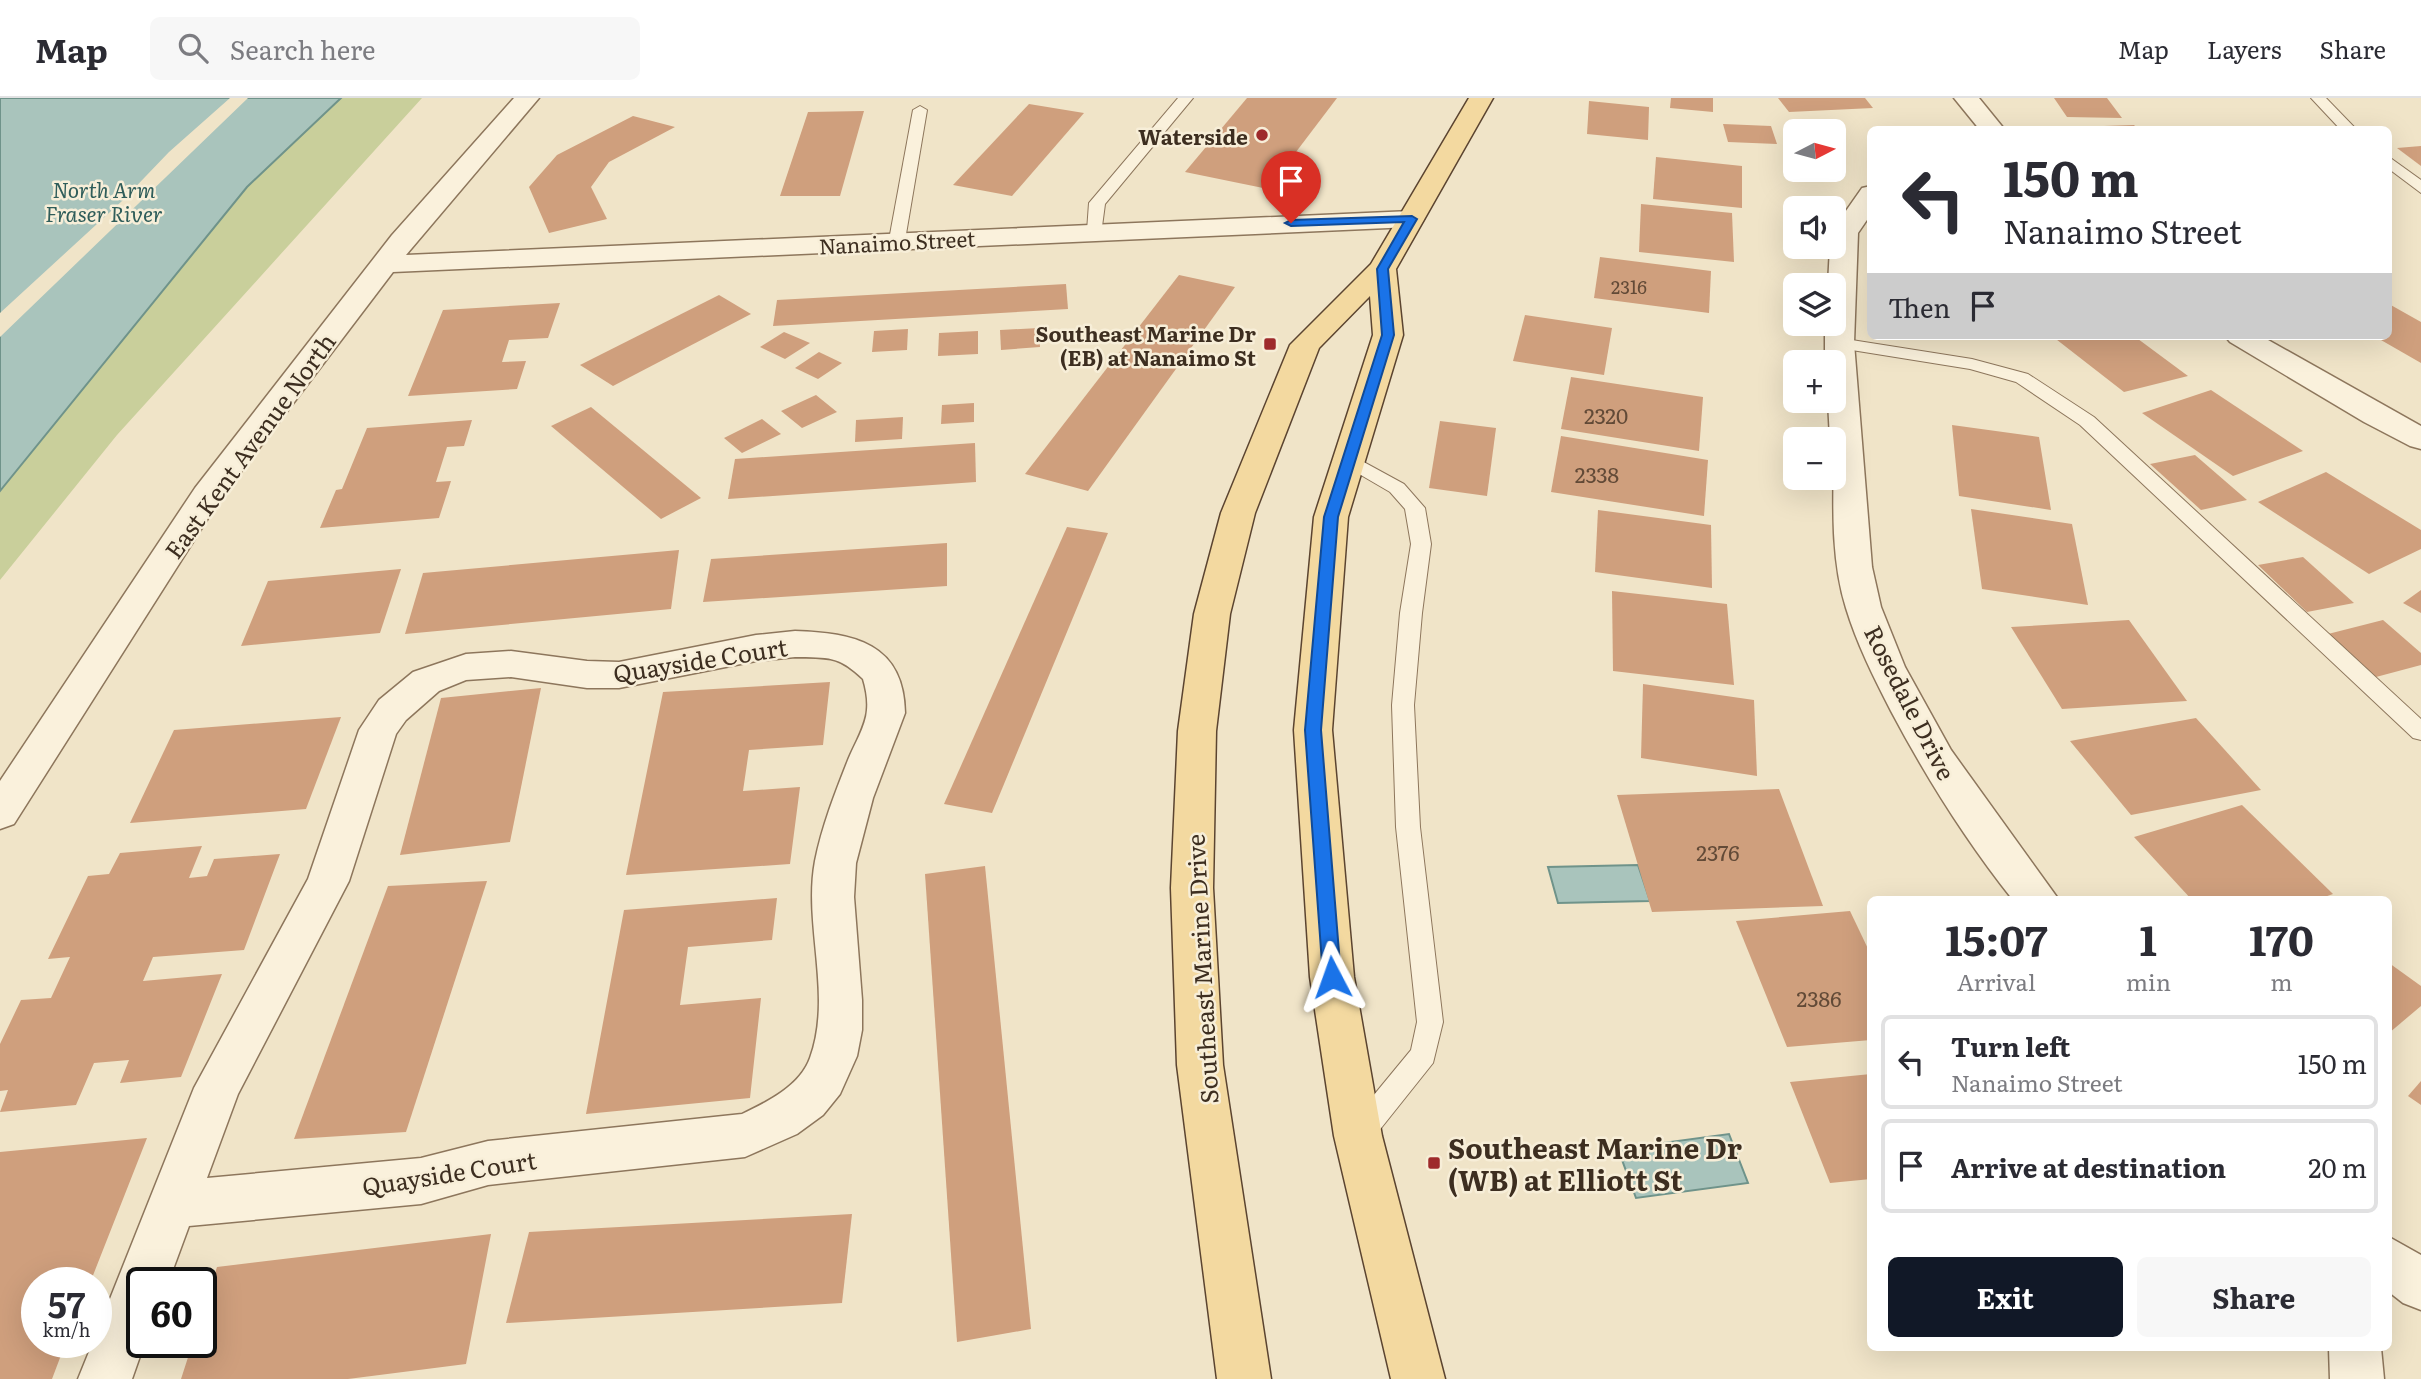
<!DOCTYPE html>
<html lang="en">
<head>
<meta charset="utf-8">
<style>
	:root { --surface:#fff; --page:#f7f7f7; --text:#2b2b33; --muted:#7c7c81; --line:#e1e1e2; --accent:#111827 }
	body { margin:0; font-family:Literata,serif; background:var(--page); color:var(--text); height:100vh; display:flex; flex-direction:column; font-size:26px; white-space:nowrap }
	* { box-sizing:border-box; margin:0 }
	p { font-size:23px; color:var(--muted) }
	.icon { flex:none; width:38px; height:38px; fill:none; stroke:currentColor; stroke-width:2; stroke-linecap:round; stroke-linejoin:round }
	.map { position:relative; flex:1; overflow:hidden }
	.drawer { position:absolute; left:1867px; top:798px; width:525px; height:455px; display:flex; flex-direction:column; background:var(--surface); border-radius:10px; box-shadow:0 7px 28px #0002 }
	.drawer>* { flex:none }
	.hud { position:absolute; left:1867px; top:28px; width:525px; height:214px; border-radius:10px; box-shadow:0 7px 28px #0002; background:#fff; color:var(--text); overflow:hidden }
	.needle { width:46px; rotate:84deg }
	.fabs { position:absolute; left:1783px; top:21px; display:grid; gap:14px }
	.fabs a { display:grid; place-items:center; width:63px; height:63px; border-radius:10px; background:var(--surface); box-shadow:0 7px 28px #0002; font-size:35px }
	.speed { position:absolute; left:21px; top:1169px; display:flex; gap:14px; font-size:35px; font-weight:700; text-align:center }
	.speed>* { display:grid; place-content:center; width:91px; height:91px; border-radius:50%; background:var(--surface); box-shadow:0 7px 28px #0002; line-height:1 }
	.speed small { font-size:18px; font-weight:400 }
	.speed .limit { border:4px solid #111; border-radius:10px; background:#fff; color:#111 }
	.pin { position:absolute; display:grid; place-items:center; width:60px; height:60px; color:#fff; margin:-72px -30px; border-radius:50% 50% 50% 0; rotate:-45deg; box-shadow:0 0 7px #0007 }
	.pin .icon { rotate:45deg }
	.me { position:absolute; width:77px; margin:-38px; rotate:356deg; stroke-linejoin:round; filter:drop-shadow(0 0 5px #0008) }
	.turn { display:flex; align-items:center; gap:24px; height:147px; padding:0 21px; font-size:32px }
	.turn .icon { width:91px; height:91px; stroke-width:2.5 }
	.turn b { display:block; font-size:49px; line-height:60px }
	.then { display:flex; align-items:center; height:66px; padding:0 21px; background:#0003; gap:14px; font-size:26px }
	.eta { display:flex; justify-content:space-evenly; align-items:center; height:119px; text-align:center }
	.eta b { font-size:42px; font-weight:700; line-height:49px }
	.cta { display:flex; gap:14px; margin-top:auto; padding:14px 21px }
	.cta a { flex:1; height:80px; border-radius:10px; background:var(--accent); color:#fff; font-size:28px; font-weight:700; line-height:80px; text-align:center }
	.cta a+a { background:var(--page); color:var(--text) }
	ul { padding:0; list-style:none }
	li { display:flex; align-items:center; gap:21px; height:94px; margin:0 14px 10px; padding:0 7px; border:4px solid var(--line); border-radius:10px }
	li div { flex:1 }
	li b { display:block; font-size:26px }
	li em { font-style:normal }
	header { display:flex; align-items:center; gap:42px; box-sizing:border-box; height:98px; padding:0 35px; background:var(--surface); border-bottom:2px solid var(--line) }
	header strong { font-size:33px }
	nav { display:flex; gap:38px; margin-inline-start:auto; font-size:24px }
	.search { width:490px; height:63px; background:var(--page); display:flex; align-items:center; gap:18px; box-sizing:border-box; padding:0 24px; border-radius:10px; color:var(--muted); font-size:26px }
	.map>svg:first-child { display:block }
</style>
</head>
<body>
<header>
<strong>Map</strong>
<div class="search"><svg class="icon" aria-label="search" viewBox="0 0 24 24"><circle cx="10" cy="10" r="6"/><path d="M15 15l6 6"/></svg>Search here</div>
<nav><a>Map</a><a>Layers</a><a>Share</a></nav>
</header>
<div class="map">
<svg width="2421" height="1281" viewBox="0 0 2421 1281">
	<rect width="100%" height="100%" fill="#f0e4c8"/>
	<path fill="#c9cf9b" d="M 341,0 L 422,0 L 117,337 L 0,482 L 0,393 L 247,89 Z"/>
	<g fill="#a9c4bc" stroke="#6f938a" stroke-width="2">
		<path d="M 0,0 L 341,0 L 247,89 L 0,393 Z"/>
		<path d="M 1638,767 L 1650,803 L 1558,805 L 1548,769 Z"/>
		<path d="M 1729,1036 L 1748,1085 L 1636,1100 L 1618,1051 Z"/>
	</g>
	<path fill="#f0e4c8" d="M 230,0 L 248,0 L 0,239 L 0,215 L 122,103 L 169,54 Z"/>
	<g fill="#cf9f7d">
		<path d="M 1247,0 L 1337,0 L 1268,91 L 1185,74 Z"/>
		<path d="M 1671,0 L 1713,0 L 1713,14 L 1670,10 Z"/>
		<path d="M 1778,0 L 1865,0 L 1873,10 L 1789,14 Z"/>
		<path d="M 2054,0 L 2107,0 L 2122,20 L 2067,19 Z"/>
		<path d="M 1589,3 L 1649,9 L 1648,42 L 1587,36 Z"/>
		<path d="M 1029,6 L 1084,15 L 1012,98 L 953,87 Z"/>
		<path d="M 864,13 L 840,98 L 780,98 L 808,14 Z"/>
		<path d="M 633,18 L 675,29 L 609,64 L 591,89 L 607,121 L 549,135 L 529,89 L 557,57 Z"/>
		<path d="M 1723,26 L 1771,28 L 1777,46 L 1728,44 Z"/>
		<path d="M 2134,27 L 2139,32 L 2077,32 L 2074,29 Z"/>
		<path d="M 2421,48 L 2421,68 L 2397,50 Z"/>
		<path d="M 1656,59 L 1742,68 L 1742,110 L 1653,101 Z"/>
		<path d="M 1641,106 L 1732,115 L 1734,164 L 1639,154 Z"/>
		<path d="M 1600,159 L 1711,173 L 1709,215 L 1594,200 Z"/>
		<path d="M 1179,177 L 1235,189 L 1088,393 L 1025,376 Z"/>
		<path d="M 1066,186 L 1068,211 L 773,228 L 777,202 Z"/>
		<path d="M 719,197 L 751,216 L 613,288 L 580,267 Z"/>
		<path d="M 560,205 L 548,240 L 509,242 L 502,264 L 526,263 L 517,291 L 408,298 L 443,212 Z"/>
		<path d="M 2389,206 L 2421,224 L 2421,265 L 2374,238 L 2389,238 Z"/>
		<path d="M 1525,217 L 1612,230 L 1604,277 L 1513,263 Z"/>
		<path d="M 1039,230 L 1040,249 L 1001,252 L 1000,232 Z"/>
		<path d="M 908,231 L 907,252 L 872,254 L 874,233 Z"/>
		<path d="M 978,233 L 978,256 L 938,258 L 939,235 Z"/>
		<path d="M 784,234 L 810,245 L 785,261 L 760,249 Z"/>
		<path d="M 2052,238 L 2134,238 L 2188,278 L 2124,294 Z"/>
		<path d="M 819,254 L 842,265 L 818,281 L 795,270 Z"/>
		<path d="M 1571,279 L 1703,299 L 1699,353 L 1561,331 Z"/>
		<path d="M 2211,292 L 2303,353 L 2233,378 L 2142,315 Z"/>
		<path d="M 816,297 L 837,314 L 802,330 L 781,313 Z"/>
		<path d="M 974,305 L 974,324 L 941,326 L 942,307 Z"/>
		<path d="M 591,309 L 701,400 L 661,421 L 551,328 Z"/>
		<path d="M 903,319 L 902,341 L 855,344 L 856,322 Z"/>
		<path d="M 762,321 L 781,336 L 742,355 L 724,340 Z"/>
		<path d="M 472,322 L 464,348 L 447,349 L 436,384 L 451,383 L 439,420 L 320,430 L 336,392 L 342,391 L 367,330 Z"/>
		<path d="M 1440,323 L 1496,330 L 1487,398 L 1429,390 Z"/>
		<path d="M 1952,327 L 2039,339 L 2051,412 L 1959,398 Z"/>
		<path d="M 1561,338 L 1708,362 L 1704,418 L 1551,394 Z"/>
		<path d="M 975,345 L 976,384 L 728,401 L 735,361 Z"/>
		<path d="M 2195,357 L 2247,402 L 2201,412 L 2150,366 Z"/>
		<path d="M 2326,374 L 2421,432 L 2421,451 L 2369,476 L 2258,404 Z"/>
		<path d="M 1971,411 L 2072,426 L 2088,507 L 1982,491 Z"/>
		<path d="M 1598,412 L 1711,427 L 1712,490 L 1595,474 Z"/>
		<path d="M 1067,429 L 1108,435 L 992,715 L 944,706 Z"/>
		<path d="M 947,445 L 947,488 L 703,504 L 711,461 Z"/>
		<path d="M 679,452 L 671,511 L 405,536 L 423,475 Z"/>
		<path d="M 2303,459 L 2354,505 L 2307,514 L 2258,467 Z"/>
		<path d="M 401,471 L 380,535 L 241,548 L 268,483 Z"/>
		<path d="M 2421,492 L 2421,515 L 2403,505 Z"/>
		<path d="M 1612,493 L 1727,506 L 1734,587 L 1613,573 Z"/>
		<path d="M 2129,522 L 2187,603 L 2062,611 L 2011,529 Z"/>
		<path d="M 2383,522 L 2421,555 L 2421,567 L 2376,579 L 2328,536 Z"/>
		<path d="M 830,584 L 823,647 L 749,652 L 743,693 L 800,689 L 790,766 L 626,777 L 663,594 Z"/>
		<path d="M 1643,586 L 1754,602 L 1757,678 L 1641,660 Z"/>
		<path d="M 541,590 L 510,744 L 400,757 L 441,600 Z"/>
		<path d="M 341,619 L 306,711 L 130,725 L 174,632 Z"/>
		<path d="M 2196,620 L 2261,692 L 2131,717 L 2070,643 Z"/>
		<path d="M 1779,691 L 1823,808 L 1652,814 L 1617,697 Z"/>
		<path d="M 2242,707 L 2333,796 L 2316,802 L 2192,802 L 2134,739 Z"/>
		<path d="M 202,748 L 189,780 L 207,778 L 214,761 L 280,756 L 244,852 L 153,859 L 143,883 L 222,876 L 181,979 L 120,985 L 129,962 L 94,965 L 76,1007 L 0,1014 L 8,992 L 0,993 L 0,946 L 21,902 L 51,900 L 70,859 L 48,861 L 88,778 L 109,776 L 120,755 Z"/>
		<path d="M 985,768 L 1031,1231 L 957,1244 L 925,776 Z"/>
		<path d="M 487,783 L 406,1034 L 294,1041 L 388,788 Z"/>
		<path d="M 777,800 L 772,842 L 688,849 L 680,907 L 761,900 L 750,1000 L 586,1016 L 624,812 Z"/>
		<path d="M 1850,813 L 1871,857 L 1871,942 L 1787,949 L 1736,823 Z"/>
		<path d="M 2389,865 L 2421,888 L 2421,908 L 2389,935 Z"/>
		<path d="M 1871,976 L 1871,1081 L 1830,1085 L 1790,984 Z"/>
		<path d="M 2421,983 L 2421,1007 L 2408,998 Z"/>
		<path d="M 147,1040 L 90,1185 L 37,1185 L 37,1244 L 66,1244 L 52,1281 L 0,1281 L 0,1054 Z"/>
		<path d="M 852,1116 L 842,1205 L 506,1225 L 529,1134 Z"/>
		<path d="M 491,1136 L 466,1266 L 348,1281 L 181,1281 L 193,1244 L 201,1244 L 201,1218 L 217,1169 Z"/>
	</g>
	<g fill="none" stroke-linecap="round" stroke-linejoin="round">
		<defs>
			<g id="lane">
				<path d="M 1178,0 L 1193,0 L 1105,106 L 1101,136 L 1089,136 L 1087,133 L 1089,105 Z"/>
				<path d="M 2311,0 L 2326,0 L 2357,32 L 2341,32 Z"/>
				<path d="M 920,8 L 927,12 L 905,142 L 897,147 L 889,142 L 913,12 Z"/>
				<path d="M 2389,59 L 2421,82 L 2421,95 L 2389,71 Z"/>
				<path d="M 1839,240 L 1972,261 L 2028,276 L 2094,319 L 2421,621 L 2421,642 L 2413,640 L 2080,327 L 2016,284 L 1970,271 L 1833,249 L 1830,245 L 1833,241 Z"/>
				<path d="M 1349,356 L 1404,386 L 1425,410 L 1431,446 L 1422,515 L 1414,607 L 1420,729 L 1443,924 L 1433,965 L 1370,1044 L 1360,1048 L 1350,1044 L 1346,1035 L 1350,1026 L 1411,952 L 1417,924 L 1396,729 L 1392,607 L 1400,515 L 1411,446 L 1405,411 L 1390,394 L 1342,366 L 1339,362 Z"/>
			</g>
			<g id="street">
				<path d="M 514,0 L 539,0 L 406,157 L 1411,113 L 1420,115 L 1424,121 L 1420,127 L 1411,129 L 393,174 L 219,403 L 14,726 L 0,731 L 0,683 L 195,390 L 392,137 Z"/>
				<path d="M 1954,0 L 1979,0 L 2005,32 L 1980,32 Z"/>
				<path d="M 1871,88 L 1871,116 L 1858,135 L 1854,245 L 1872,469 L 1881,509 L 1905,569 L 1951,652 L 2059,802 L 2013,802 C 1966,743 1926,679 1891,613 C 1874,580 1857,546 1846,510 C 1829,456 1834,395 1834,341 L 1830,341 L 1828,303 L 1834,303 L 1834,264 L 1825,264 L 1825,226 L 1834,226 L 1834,187 L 1828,187 L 1830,149 L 1834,149 L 1834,130 L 1862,90 Z"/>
				<path d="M 2225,238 L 2261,238 L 2421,328 L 2421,351 L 2410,348 L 2364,324 L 2230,244 Z"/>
				<path d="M 795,533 C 854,535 904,545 905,615 L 873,700 L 856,765 L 854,799 L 862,902 L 862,932 L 857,958 L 840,996 L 823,1017 L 797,1036 L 745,1059 L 488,1087 L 421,1106 L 189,1128 L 168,1185 L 142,1185 L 142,1244 L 145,1244 L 132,1281 L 78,1281 L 93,1244 L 96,1244 L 96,1236 L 194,990 L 308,781 L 359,632 L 379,602 L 413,574 L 466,556 L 511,553 L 587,563 L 619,564 L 756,537 ZM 795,559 C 829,560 838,557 863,581 C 866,591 868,602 867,612 C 866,628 854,647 848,662 C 835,695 822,728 815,763 C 803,827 833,897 810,960 C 800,988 767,1004 742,1016 L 488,1043 L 421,1060 L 207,1080 L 238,996 L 349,783 L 396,636 L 406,622 L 439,593 L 466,582 L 511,579 L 587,590 L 619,590 L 756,563 Z"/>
				<path d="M 2389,1139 L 2421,1157 L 2421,1212 L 2403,1205 L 2389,1194 Z"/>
				<path d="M 2329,1250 L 2381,1250 L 2384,1281 L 2330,1281 Z"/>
			</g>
			<path id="primary" d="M 1469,0 L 1493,0 L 1396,171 L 1403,237 L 1348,419 L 1332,632 L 1354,879 L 1382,1038 L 1445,1281 L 1391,1281 L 1334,1038 L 1310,879 L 1294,632 L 1314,419 L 1373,237 L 1370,198 L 1319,250 L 1255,415 L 1230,516 L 1216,633 L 1213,790 L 1223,967 L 1271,1281 L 1217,1281 L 1177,967 L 1171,790 L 1178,633 L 1194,516 L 1221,415 L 1290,247 L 1371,166 Z"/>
		</defs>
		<use href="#lane" stroke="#8d765c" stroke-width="2"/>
		<use href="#street" stroke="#8d765c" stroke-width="3"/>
		<use href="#primary" stroke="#5b4430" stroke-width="3"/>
		<use href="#lane" fill="#faf1dc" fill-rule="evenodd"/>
		<use href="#street" fill="#faf1dc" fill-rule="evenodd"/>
		<use href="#primary" fill="#f3d9a0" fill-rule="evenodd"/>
	</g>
	<path fill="#1a73e8" stroke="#114b97" stroke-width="2" d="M 1412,118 L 1417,121 L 1388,171 L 1394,237 L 1338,419 L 1321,632 L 1341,879 L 1338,885 L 1332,887 L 1326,885 L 1323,879 L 1305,632 L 1324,419 L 1382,237 L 1377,171 L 1404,124 L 1291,128 L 1285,125 L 1291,122 Z"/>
	<g fill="#9e2a2b" stroke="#f7eed8" stroke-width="2.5">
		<circle cx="1262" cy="37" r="7"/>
		<rect x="1263" y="239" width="14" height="14" rx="3.5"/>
		<rect x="1427" y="1058" width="14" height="14" rx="3.5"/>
	</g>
	<g text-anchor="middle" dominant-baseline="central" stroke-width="5" stroke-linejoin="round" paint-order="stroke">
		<g font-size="18" fill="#624a37">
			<text x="1629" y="188">2316</text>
		</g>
		<g font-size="21" font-weight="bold" fill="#3d2e20" stroke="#f7eed8" text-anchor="end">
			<text x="1248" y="37">Waterside</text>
			<text x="1256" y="234">Southeast Marine Dr<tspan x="1256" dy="24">(EB) at Nanaimo St</tspan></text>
		</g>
		<g font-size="21" font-style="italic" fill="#2f5d5a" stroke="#f7eed8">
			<text x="104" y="90">North Arm<tspan x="104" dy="24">Fraser River</tspan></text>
		</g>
		<g font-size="21" fill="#3d2e20" stroke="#f7eed8">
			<text transform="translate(897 143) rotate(-3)">Nanaimo Street</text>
		</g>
		<g font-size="21" fill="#624a37">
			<text x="1606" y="316">2320</text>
			<text x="1597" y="375">2338</text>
			<text x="1718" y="753">2376</text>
			<text x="1819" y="899">2386</text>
		</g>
		<g font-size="24" fill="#3d2e20" stroke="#f7eed8">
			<text transform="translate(249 347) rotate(-54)">East Kent Avenue North</text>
			<text transform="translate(700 561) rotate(-9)">Quayside Court</text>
			<text transform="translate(1911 604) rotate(63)">Rosedale Drive</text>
			<text transform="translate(1201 871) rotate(-93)">Southeast Marine Drive</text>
			<text transform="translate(449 1074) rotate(-9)">Quayside Court</text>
		</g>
		<g font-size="28" font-weight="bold" fill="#3d2e20" stroke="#f7eed8" text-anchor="start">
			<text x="1448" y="1049">Southeast Marine Dr<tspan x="1448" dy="32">(WB) at Elliott St</tspan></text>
		</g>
	</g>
</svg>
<div class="fabs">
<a><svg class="needle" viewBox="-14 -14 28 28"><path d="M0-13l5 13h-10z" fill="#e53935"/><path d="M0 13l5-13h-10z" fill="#7c7c81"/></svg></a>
<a><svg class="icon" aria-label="sound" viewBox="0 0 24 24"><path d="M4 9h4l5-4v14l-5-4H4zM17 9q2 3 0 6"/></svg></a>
<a><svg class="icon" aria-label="layers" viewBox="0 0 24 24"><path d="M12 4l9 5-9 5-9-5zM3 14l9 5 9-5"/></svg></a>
<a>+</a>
<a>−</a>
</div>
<div class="speed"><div>57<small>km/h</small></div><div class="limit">60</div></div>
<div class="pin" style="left:1291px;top:125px;background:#d93025"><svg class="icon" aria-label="arrive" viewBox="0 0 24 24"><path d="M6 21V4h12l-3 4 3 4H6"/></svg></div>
<svg class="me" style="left:1332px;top:879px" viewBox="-20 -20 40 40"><path d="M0-17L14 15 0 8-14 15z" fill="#1a73e8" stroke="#fff" stroke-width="4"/></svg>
<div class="hud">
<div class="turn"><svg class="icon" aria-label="left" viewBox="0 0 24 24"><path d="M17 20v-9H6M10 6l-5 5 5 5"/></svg><div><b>150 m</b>Nanaimo Street</div></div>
<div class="then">Then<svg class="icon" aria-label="arrive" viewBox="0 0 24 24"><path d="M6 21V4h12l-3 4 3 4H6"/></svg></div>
</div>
<section class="drawer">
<div class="eta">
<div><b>15:07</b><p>Arrival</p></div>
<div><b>1</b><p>min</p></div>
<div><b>170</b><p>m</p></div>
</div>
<ul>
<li><svg class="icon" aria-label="left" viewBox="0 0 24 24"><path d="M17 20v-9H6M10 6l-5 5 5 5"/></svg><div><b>Turn left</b><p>Nanaimo Street</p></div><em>150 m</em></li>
<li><svg class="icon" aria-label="arrive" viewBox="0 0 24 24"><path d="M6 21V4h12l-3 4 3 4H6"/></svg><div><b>Arrive at destination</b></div><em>20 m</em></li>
</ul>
<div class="cta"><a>Exit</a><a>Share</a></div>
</section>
</div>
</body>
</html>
